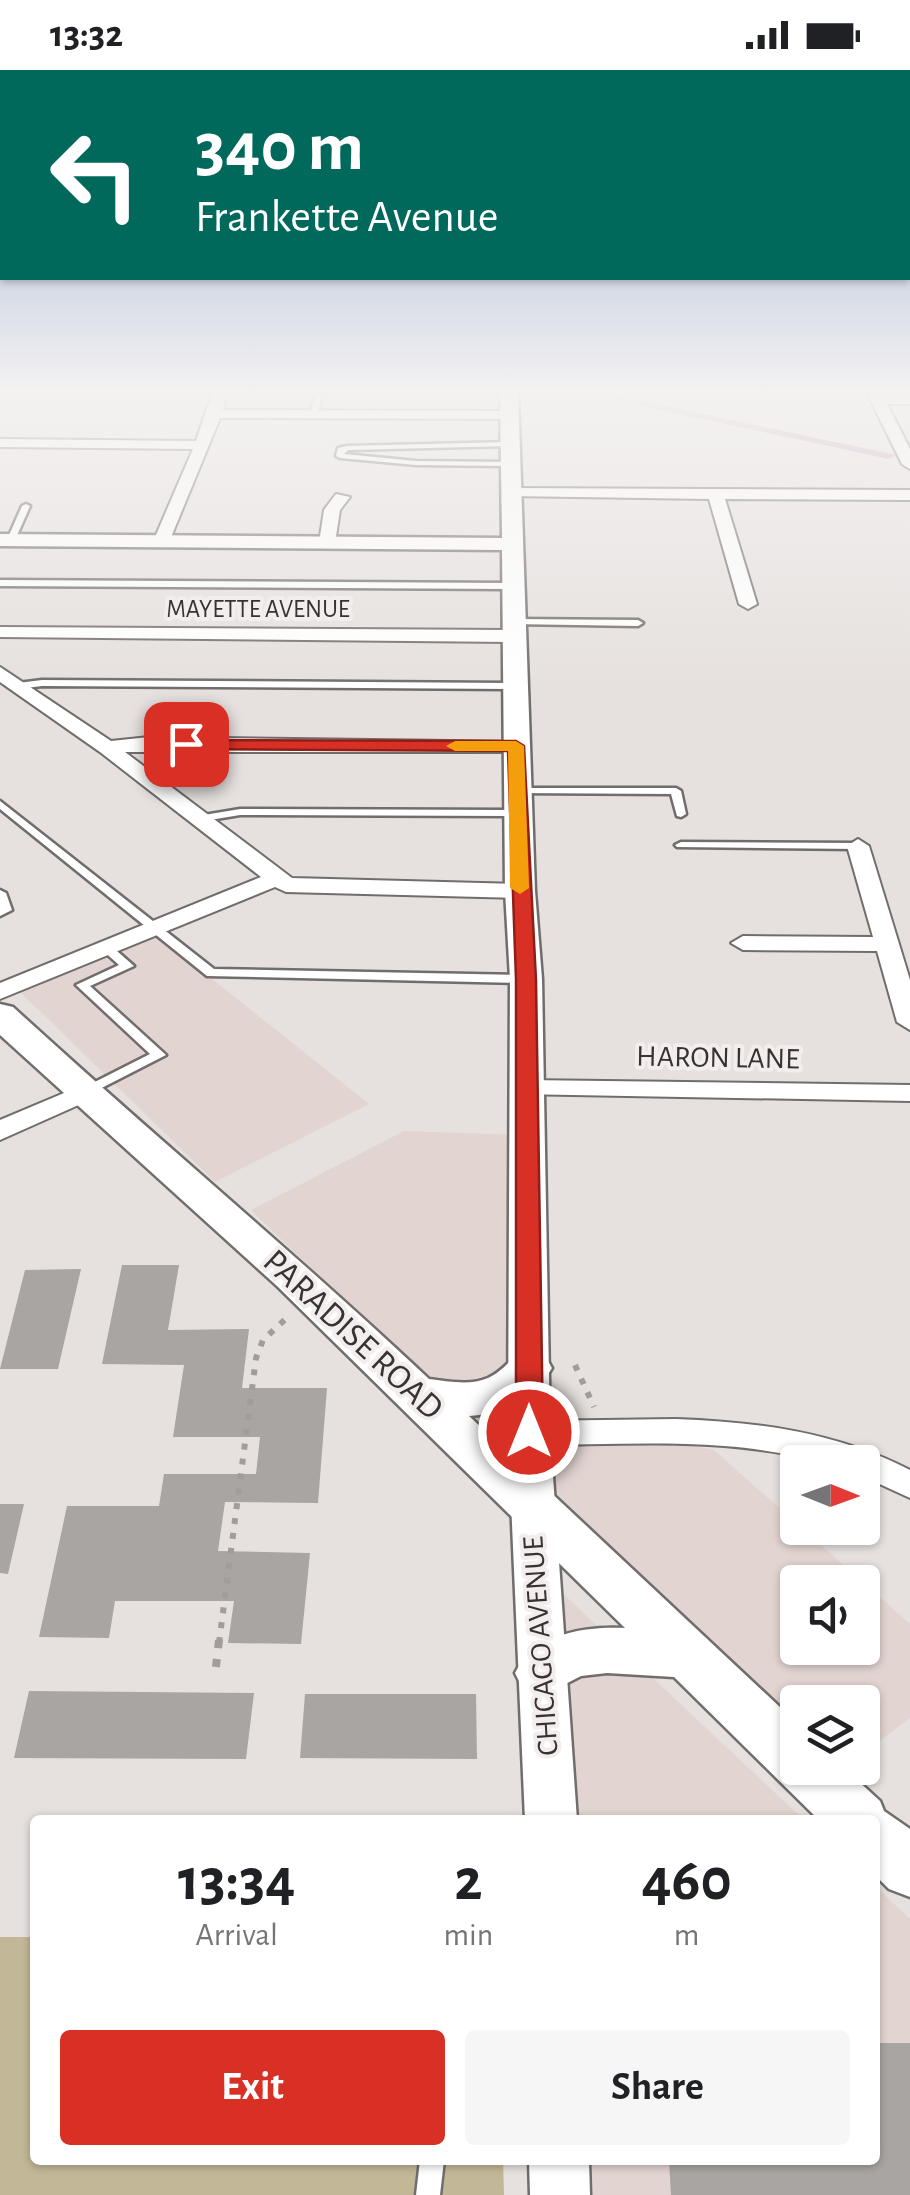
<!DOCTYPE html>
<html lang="en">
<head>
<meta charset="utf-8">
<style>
	:root { --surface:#fff; --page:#f6f6f6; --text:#202124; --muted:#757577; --accent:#d93025 }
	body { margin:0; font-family:"Alegreya Sans",sans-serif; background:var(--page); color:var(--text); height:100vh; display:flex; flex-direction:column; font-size:38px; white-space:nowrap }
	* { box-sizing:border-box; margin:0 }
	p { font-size:32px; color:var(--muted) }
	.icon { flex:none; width:55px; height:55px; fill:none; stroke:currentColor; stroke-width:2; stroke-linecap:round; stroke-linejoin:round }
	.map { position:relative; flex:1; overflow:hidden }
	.side { position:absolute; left:30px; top:1745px; width:850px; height:350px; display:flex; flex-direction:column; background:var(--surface); border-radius:10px; box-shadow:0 2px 8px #0004 }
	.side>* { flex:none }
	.hud { position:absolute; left:0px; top:0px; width:910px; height:210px; box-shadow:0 2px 8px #0004; background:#00695c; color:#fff; overflow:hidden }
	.needle { width:65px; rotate:91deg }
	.controls { position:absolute; left:780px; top:1375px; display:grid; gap:20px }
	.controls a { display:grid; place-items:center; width:100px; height:100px; border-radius:10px; background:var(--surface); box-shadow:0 2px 8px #0004; font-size:50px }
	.pin { position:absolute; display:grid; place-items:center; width:85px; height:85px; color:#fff; margin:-42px; border-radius:20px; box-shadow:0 5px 15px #0006 }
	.me { position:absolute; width:110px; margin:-55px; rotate:0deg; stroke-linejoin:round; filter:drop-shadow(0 0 8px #0008) }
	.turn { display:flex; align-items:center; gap:35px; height:210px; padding:0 30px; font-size:45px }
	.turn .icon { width:130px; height:130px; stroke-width:2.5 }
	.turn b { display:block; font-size:70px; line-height:85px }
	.eta { display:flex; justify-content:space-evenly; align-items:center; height:170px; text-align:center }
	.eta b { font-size:60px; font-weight:600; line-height:70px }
	.action { display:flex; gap:20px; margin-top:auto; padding:20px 30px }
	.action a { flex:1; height:115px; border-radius:10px; background:var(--accent); color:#fff; font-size:40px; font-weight:600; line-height:115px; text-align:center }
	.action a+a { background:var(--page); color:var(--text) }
	.status { display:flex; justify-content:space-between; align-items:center; height:70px; padding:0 50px; background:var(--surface); direction:ltr }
	.status svg { height:28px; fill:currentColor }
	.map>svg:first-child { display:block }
</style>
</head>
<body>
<div class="status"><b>13:32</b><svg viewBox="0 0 49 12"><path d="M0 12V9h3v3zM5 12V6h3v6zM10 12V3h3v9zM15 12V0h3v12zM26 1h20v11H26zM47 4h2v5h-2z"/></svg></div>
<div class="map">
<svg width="910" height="2125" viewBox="0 0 910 2125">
	<rect width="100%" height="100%" fill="#e6e1df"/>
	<g fill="#e2d4d1" fill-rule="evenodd">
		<path d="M 148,858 L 369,1034 L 215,1112 L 11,913 Z"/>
		<path d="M 404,1061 L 514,1065 L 514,1236 L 574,1353 L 714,1380 L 910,1554 L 910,1648 L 863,1683 L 862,1632 L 798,1632 L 797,1673 L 251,1140 ZM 798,1512 L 862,1512 L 862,1578 L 798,1578 Z"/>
		<path d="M 555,1516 L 804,1750 L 564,1750 Z"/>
		<path d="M 875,1816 L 910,1849 L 910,2125 L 578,2125 L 577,2090 L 875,2090 Z"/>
	</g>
	<path fill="#c2b898" d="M 0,1867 L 35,1867 L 35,2090 L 503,2090 L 504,2125 L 0,2125 Z"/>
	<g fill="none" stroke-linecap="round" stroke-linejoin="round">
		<path fill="#c3a2b9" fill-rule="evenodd" d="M 580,323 L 605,323 L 896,385 L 889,389 Z"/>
	</g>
	<g fill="#a8a5a2">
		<path d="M 122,1195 L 179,1195 L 168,1260 L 249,1259 L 242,1318 L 327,1318 L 318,1433 L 225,1432 L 218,1481 L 310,1483 L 301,1574 L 228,1573 L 234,1531 L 115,1531 L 109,1568 L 39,1567 L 67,1436 L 159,1436 L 164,1404 L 256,1404 L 260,1367 L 173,1367 L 184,1295 L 102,1294 Z"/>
		<path d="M 81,1199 L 58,1299 L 0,1299 L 25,1200 Z"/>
		<path d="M 0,1434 L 24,1434 L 8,1504 L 0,1503 Z"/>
		<path d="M 29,1621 L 254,1623 L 246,1689 L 14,1688 Z"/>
		<path d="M 305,1624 L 476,1624 L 477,1689 L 300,1688 Z"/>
		<path d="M 875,1973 L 910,1973 L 910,2125 L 671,2125 L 669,2090 L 875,2090 Z"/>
	</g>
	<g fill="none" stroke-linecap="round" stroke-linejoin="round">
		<defs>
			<g id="service">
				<path d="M 316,323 L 322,323 L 318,344 L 314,346 L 310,344 Z"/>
				<path d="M 509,372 L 512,372 L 512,376 L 348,380 L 344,384 L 416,391 L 512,392 L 513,394 L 509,396 L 416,395 L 340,388 L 336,386 L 338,378 L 347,376 Z"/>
				<path d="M 26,434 L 30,436 L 15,470 L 8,472 L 7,470 L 22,436 Z"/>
				<path d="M 0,510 L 513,513 L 517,516 L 513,519 L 0,516 Z"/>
				<path d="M 514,549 L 638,550 L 643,553 L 638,556 L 511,554 L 509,552 Z"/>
				<path d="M 42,610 L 515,613 L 520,616 L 515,619 L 42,616 L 18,619 L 13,616 L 18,613 Z"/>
				<path d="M 517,718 L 676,718 L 681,721 L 686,744 L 681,747 L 677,746 L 671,724 L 513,723 L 512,721 Z"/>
				<path d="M 0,731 L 214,899 L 525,905 L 531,909 L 525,913 L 207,906 L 0,739 Z"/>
				<path d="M 240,739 L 518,740 L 523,743 L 518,746 L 240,745 L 198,752 L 193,749 L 198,746 Z"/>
				<path d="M 681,772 L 858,773 L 864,776 L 858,779 L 677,777 L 675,775 Z"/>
				<path d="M 0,820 L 6,823 L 12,840 L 0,846 Z"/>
				<path d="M 106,874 L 110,875 L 134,896 L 90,916 L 166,985 L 84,1027 L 79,1026 L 77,1023 L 79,1020 L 150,984 L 76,915 L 119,895 L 100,878 Z"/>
				<path d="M 420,2090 L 444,2090 L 440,2125 L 416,2125 Z"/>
			</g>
			<g id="minor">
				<path d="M 212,323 L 226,323 L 223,340 L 510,341 L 517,345 L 510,349 L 220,348 L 169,472 L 161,477 L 153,472 L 193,379 L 0,377 L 0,369 L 196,371 Z"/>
				<path d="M 867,323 L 910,326 L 910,334 L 887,334 L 910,379 L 910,399 L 902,394 Z"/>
				<path d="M 510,418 L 910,420 L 910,430 L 725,429 L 757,534 L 748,539 L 739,534 L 709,429 L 504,426 L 502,423 Z"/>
				<path d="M 336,424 L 350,427 L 340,440 L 335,473 L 327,478 L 319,473 L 324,440 Z"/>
				<path d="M 0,557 L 515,560 L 524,566 L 515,572 L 0,567 Z"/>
				<path d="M 0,597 L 111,671 L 149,667 L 523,672 L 526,676 L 516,682 L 125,682 L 292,808 L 520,814 L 532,821 L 520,828 L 286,822 L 275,817 L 0,929 L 0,913 L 261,807 L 100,682 L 0,612 Z"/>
				<path d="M 858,769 L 869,776 L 910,910 L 910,960 L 897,952 L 877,881 L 743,880 L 731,873 L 743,866 L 873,867 L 847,776 Z"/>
				<path d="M 526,1010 L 910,1015 L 910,1031 L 517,1024 L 513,1018 Z"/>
				<path d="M 83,1015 L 92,1017 L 96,1023 L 92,1029 L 0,1070 L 0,1050 Z"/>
				<path d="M 676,1349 C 758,1352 836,1362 910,1400 L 910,1428 L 862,1406 L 862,1392 C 816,1392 771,1379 724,1376 C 659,1371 594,1375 529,1375 L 517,1372 L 512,1363 L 517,1354 L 529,1351 Z"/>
			</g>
			<g id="tertiary">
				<path d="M 500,323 L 518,323 L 535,821 L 542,909 L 550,1363 L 577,1750 L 525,1750 L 508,1363 L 510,909 L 505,821 L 502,480 L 0,476 L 0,464 L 502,468 Z"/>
				<path d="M 529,2090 L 589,2090 L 590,2125 L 530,2125 Z"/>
			</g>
			<path id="secondary" d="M 0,934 L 13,937 C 150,1063 293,1181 429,1309 C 447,1311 470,1316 488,1308 C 515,1295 510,1275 545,1286 L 552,1298 C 534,1329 505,1344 469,1346 L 798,1654 L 798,1698 L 844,1698 L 880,1731 L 884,1741 L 910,1759 L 910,1827 L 889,1819 L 875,1805 L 875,1750 L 819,1750 L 674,1607 L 607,1603 L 581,1606 L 542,1626 L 523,1619 L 515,1603 C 534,1564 584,1556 625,1558 L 277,1216 L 0,965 Z"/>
		</defs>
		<use href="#service" stroke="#716d6c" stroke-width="5"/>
		<use href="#minor" stroke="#716d6c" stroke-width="4"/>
		<use href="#tertiary" stroke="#716d6c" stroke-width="5"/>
		<use href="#secondary" stroke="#716d6c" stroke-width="5"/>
		<g stroke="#a09d9b" stroke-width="6" stroke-dasharray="6 9" stroke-linecap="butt">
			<path d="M 575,1295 L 594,1337"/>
			<path d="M 219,1573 L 256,1288 L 263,1270 L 291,1244"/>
		</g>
		<path stroke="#a09d9b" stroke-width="8" stroke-dasharray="8 11" stroke-linecap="butt" d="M 216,1597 L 219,1570"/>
		<use href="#service" fill="#fff" fill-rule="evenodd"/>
		<use href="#minor" fill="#fff" fill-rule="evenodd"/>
		<use href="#tertiary" fill="#fff" fill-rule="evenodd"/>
		<use href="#secondary" fill="#fff" fill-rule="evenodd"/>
	</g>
	<linearGradient id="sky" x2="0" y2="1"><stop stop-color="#99add5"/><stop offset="0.52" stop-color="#f4f2f1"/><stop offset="1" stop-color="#f4f2f1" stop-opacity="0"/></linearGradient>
	<rect width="910" height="620" fill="url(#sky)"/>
	<path fill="#d93025" stroke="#8d1f18" stroke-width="2.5" d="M 180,670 L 516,671 L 524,676 L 536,910 L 543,1362 L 539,1370 L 529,1373 L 520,1370 L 516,1362 L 516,910 L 508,681 L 186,679 L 177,674 Z"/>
	<path fill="#f59e0b" d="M 516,671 L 524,676 L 529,818 L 520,824 L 510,818 L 508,681 L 455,681 L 446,676 L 455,671 Z"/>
	<g text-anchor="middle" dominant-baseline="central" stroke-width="8" stroke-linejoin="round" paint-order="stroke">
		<g font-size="25" fill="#353333" stroke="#f3eeed">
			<text x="258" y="539">MAYETTE AVENUE</text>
		</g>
		<g font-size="30" fill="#353333" stroke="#f3eeed">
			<text transform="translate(718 988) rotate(1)">HARON LANE</text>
			<text transform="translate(541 1576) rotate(-94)">CHICAGO AVENUE</text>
		</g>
		<g font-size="35" fill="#353333" stroke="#f3eeed">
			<text transform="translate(353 1265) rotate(43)">PARADISE ROAD</text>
		</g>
	</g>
</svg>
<div class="controls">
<a><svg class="needle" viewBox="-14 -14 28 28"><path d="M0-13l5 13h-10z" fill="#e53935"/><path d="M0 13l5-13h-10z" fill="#757577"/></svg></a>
<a><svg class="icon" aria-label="sound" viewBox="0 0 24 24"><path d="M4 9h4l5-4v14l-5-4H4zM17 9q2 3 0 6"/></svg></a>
<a><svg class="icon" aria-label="layers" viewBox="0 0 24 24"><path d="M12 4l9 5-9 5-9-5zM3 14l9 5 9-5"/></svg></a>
</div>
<div class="pin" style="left:186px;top:674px;background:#d93025"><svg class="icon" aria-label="arrive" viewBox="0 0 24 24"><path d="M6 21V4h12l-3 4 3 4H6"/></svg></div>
<svg class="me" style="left:529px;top:1362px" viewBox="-20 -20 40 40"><circle r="17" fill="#d93025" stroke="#fff" stroke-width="3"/><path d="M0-11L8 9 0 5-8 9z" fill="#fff"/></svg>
<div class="hud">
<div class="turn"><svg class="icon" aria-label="left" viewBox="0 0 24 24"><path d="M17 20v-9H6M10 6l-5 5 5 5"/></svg><div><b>340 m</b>Frankette Avenue</div></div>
</div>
<section class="side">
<div class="eta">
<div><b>13:34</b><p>Arrival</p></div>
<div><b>2</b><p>min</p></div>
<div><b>460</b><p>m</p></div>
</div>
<div class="action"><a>Exit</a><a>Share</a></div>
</section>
</div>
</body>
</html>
